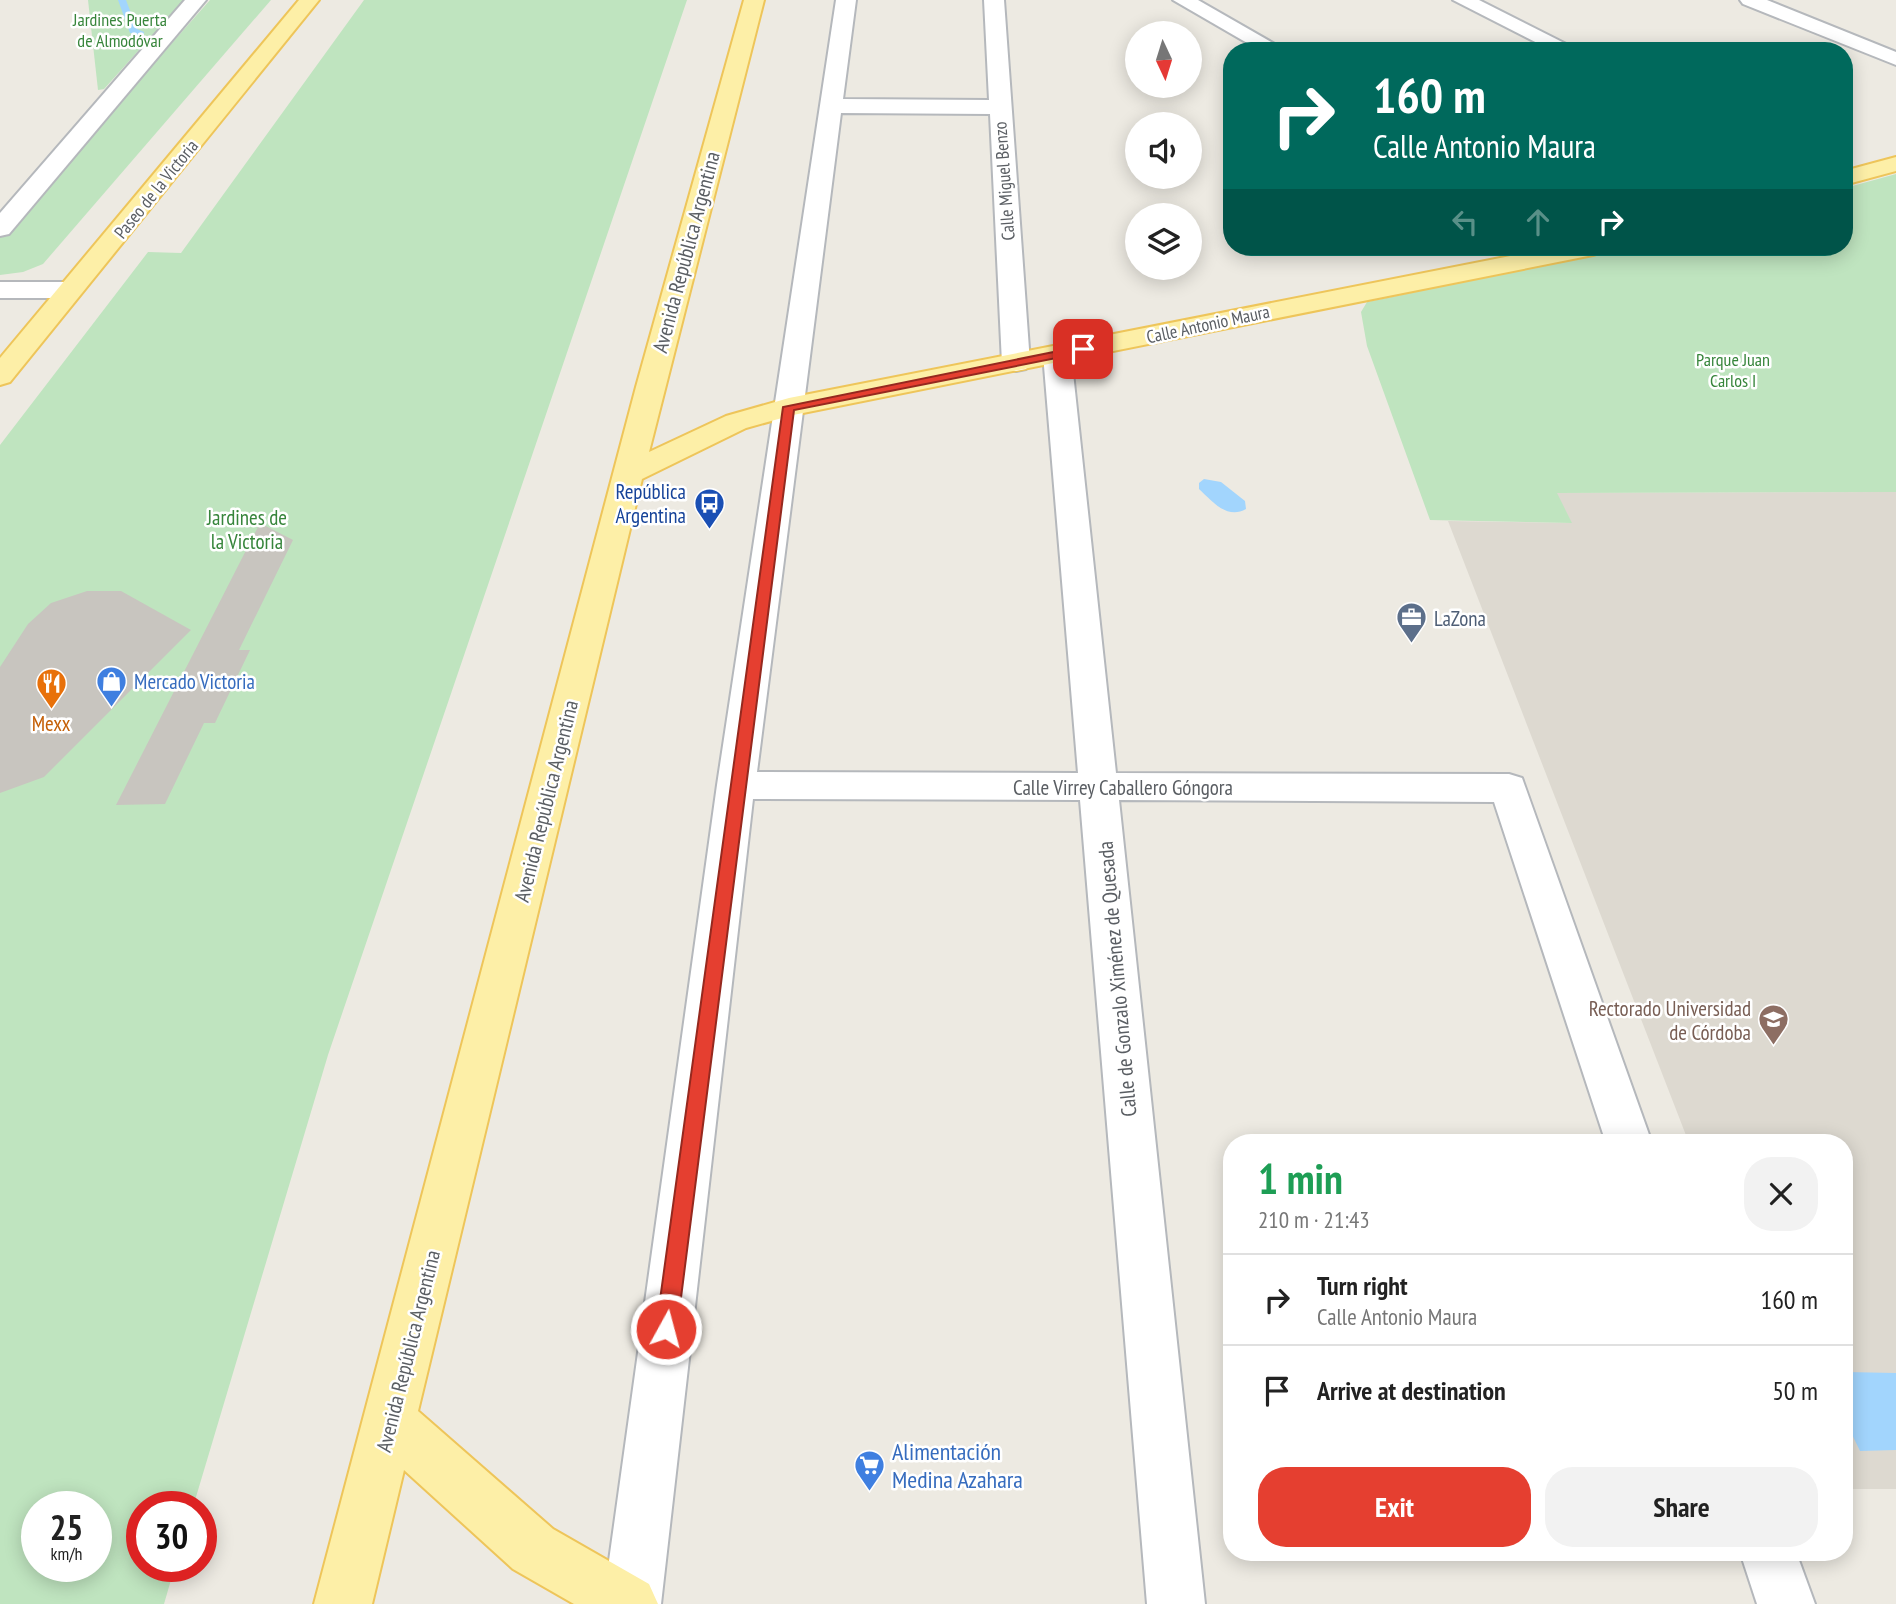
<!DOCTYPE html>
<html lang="en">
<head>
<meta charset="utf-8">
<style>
	:root { --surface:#fff; --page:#f2f2f2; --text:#222; --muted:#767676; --line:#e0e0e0; --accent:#e53f30 }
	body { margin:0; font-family:"PT Sans Narrow",sans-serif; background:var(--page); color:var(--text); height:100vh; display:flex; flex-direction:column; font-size:26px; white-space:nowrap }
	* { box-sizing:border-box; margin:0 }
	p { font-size:23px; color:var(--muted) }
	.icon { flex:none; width:38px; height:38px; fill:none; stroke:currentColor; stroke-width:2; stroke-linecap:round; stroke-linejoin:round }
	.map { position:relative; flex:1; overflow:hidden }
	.sheet { position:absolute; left:1223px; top:1134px; width:630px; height:427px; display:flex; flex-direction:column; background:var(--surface); border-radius:28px; box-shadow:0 4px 18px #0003 }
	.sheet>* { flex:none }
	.banner { position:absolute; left:1223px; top:42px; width:630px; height:214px; border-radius:28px; box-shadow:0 4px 18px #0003; background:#00695c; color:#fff; overflow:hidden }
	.needle { width:46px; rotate:176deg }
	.tools { position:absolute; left:1125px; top:21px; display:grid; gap:14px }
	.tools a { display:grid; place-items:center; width:77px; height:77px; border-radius:50%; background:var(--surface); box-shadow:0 4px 18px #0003; font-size:35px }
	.speed { position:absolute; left:21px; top:1491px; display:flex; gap:14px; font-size:35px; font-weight:700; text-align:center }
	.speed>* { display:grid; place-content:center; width:91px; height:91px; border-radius:50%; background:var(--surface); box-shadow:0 4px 18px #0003; line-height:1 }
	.speed small { font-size:18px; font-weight:400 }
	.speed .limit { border:10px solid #d22; background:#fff; color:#111 }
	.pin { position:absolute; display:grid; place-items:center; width:60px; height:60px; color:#fff; margin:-30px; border-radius:14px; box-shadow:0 4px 10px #0006 }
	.me { position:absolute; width:77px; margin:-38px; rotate:7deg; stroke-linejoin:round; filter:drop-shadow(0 0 5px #0008) }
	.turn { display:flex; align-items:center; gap:24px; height:147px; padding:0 35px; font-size:32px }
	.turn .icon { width:91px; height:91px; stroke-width:2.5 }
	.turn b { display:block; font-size:49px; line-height:60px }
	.lanes { display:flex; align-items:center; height:66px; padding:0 35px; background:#0003; justify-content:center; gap:35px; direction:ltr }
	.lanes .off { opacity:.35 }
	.round { display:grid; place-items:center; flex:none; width:74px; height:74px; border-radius:28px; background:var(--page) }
	.headline { display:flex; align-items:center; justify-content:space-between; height:119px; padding:0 35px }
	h1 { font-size:42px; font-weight:600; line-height:52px; color:#1e9e55 }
	.primary-button { display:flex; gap:14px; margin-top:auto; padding:14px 35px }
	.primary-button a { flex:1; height:80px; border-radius:28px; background:var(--accent); color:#fff; font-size:28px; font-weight:600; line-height:80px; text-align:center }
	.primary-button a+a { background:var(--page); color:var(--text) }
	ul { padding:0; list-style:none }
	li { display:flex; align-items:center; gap:21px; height:91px; padding:0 35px; border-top:2px solid var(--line) }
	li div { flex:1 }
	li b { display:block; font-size:26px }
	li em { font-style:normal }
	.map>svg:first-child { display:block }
</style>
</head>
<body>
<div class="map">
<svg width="1896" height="1604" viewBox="0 0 1896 1604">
	<rect width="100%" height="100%" fill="#edeae2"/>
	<path fill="#ddd9d0" d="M 1896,492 L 1896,1489 L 1845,1489 L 1844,1143 L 1689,1143 L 1448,521 L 1571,523 L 1556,493 Z"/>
	<g fill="#bfe4bf" fill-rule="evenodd">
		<path d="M 88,0 L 184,0 L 104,89 L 98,90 Z"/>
		<path d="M 210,0 L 271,0 L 43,264 L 23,272 L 0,275 L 0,237 Z"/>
		<path d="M 364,0 L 687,0 L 328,1055 L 193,1507 L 142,1507 L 142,1566 L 175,1566 L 164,1604 L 0,1604 L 0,445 L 148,252 L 181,253 ZM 37,1507 L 96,1507 L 96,1566 L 37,1566 Z"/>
		<path d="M 1896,174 L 1896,492 L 1557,493 L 1572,523 L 1430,520 L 1367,346 L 1361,312 L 1367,302 L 1632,247 L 1844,247 L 1845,188 Z"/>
	</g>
	<g fill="#a2d5fd">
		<path d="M 1204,479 L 1221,482 L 1245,501 L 1246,509 C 1227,520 1212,501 1199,489 L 1199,483 Z"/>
		<path d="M 1845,1372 L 1896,1373 L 1896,1450 L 1860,1451 L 1845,1420 Z"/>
	</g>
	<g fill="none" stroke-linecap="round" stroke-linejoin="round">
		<path fill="#a2d5fd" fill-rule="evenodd" d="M 118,0 L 126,0 L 137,29 L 144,32 L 144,36 L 130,33 Z"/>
	</g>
	<g fill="#c8c5bf">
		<path d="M 260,523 L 293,540 L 239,650 L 250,650 L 215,723 L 204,723 L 165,804 L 116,805 Z"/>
		<path d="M 87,591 L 121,591 L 191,630 L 44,777 L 0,793 L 0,667 L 28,624 L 51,603 Z"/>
	</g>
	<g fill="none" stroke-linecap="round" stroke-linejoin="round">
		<defs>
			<g id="minor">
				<path d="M 185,0 L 206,0 L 9,234 L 0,236 L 0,213 Z"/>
				<path d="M 836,0 L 856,0 L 843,99 L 989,100 L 984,0 L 1004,0 L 1030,363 L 1026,369 L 1016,371 L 1006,369 L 1002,363 L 990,114 L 841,113 L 757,772 L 1078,773 L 1043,354 L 1047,348 L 1067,348 L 1071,354 L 1116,773 L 1509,774 L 1522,778 L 1652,1143 L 1606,1143 L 1494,802 L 1119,800 L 1205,1604 L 1147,1604 L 1080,800 L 753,799 L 661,1604 L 603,1604 L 717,785 Z"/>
				<path d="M 1173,0 L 1198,0 L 1287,51 L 1261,51 Z"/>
				<path d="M 1453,0 L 1479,0 L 1580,51 L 1553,51 Z"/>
				<path d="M 1740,0 L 1767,0 L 1896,52 L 1896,65 L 1743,4 Z"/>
				<path d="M 0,282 L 68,282 L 77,284 L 81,290 L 77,296 L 68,298 L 0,298 Z"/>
				<path d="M 1740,1552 L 1796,1552 L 1815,1604 L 1757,1604 Z"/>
			</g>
			<g id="major">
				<path d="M 299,0 L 319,0 L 10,382 L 0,385 L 0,358 Z"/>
				<path d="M 744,0 L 764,0 L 649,452 L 726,416 L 789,398 L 1556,247 L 1606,247 L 1602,252 L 1593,255 L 793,415 L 746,428 L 642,479 L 418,1411 L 553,1529 L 649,1584 L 658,1604 L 574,1604 L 513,1569 L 404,1470 L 372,1604 L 314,1604 L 636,387 Z"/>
				<path d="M 1896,157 L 1896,171 L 1844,185 L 1844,171 Z"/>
			</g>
		</defs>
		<use href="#minor" stroke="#b5b8bc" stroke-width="4"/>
		<use href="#major" stroke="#eec55a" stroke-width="4"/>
		<use href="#minor" fill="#fff" fill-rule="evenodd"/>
		<use href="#major" fill="#fdefa7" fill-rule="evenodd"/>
	</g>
	<path fill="#e53f30" stroke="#95291f" stroke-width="2" d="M 1083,346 L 1088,349 L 1087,352 L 794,410 L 677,1329 L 674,1336 L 666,1339 L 659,1336 L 656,1329 L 783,407 Z"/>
	<defs>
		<symbol id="bus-pin" viewBox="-11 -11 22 30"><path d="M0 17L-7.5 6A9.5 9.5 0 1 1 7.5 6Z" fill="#1a4fb4" stroke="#fff"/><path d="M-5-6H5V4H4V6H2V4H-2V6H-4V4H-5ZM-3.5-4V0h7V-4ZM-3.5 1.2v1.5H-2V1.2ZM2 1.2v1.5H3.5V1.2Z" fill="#fff"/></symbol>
		<symbol id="office-pin" viewBox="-11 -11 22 30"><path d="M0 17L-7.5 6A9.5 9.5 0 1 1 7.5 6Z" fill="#5c6f8a" stroke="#fff"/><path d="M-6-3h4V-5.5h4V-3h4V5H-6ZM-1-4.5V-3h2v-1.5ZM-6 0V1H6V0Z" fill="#fff"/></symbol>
		<symbol id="shop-pin" viewBox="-11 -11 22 30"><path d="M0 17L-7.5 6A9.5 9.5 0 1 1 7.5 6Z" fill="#3f7fe0" stroke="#fff"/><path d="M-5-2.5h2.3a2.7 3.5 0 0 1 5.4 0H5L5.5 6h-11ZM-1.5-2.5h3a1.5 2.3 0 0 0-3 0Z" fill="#fff"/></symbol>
		<symbol id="restaurant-pin" viewBox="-11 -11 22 30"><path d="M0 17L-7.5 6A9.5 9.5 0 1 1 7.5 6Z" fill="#e8710a" stroke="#fff"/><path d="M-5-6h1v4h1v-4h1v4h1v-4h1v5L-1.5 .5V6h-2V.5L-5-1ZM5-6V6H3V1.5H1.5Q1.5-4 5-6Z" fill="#fff"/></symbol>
		<symbol id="university-pin" viewBox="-11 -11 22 30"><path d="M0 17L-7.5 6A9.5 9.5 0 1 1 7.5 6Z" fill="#8d6e63" stroke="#fff"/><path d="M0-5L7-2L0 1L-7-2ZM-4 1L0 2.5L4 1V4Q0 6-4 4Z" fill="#fff"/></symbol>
		<symbol id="supermarket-pin" viewBox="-11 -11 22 30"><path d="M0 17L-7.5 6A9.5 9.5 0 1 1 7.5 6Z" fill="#3f7fe0" stroke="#fff"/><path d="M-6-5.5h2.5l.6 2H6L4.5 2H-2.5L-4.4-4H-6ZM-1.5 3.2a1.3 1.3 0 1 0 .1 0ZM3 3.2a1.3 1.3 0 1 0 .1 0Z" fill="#fff"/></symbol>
	</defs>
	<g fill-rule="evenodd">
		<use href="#bus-pin" x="692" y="486" width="35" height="47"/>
		<use href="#office-pin" x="1394" y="600" width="35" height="47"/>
		<use href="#shop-pin" x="94" y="664" width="35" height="47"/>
		<use href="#restaurant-pin" x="34" y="666" width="35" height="47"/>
		<use href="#university-pin" x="1756" y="1002" width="35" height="47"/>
		<use href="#supermarket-pin" x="852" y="1448" width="35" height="47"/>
	</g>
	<g text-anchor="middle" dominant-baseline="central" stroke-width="5" stroke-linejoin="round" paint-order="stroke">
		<g font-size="18" fill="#37853b" stroke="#fff">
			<text x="120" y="19">Jardines Puerta<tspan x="120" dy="21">de Almodóvar</tspan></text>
			<text x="1733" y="359">Parque Juan<tspan x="1733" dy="21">Carlos I</tspan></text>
		</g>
		<g font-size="18" fill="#5a5e63" stroke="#fff">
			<text transform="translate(1004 181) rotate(-94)">Calle Miguel Benzo</text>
			<text transform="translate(156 189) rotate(-51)">Paseo de la Victoria</text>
			<text transform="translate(1208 324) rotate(-12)">Calle Antonio Maura</text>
		</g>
		<g font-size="21" fill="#5a5e63" stroke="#fff">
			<text transform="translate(686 252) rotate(-75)">Avenida República Argentina</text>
			<text x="1123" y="787">Calle Virrey Caballero Góngora</text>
			<text transform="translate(546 801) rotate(-76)">Avenida República Argentina</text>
			<text transform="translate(1117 979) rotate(-95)">Calle de Gonzalo Ximénez de Quesada</text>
			<text transform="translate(408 1351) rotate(-76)">Avenida República Argentina</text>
		</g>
		<g font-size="21" fill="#164399" stroke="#fff" text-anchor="end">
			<text x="686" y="491">República<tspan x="686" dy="24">Argentina</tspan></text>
		</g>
		<g font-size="21" fill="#37853b" stroke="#fff">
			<text x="247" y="517">Jardines de<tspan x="247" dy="24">la Victoria</tspan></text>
		</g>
		<g font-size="21" fill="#4e5e75" stroke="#fff" text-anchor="start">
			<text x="1434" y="618">LaZona</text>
		</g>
		<g font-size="21" fill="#366cbe" stroke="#fff" text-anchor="start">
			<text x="134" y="681">Mercado Victoria</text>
		</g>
		<g font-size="21" fill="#c56008" stroke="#fff">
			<text x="51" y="723">Mexx</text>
		</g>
		<g font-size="21" fill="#785e54" stroke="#fff" text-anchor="end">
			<text x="1751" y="1008">Rectorado Universidad<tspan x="1751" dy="24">de Córdoba</tspan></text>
		</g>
		<g font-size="24" fill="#366cbe" stroke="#fff" text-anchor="start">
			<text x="892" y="1451">Alimentación<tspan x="892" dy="28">Medina Azahara</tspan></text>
		</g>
	</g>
</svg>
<div class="tools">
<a><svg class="needle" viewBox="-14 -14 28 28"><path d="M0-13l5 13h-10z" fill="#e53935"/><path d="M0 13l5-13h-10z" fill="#767676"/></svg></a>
<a><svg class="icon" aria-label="sound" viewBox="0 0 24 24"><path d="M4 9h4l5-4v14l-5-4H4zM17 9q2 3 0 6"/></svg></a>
<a><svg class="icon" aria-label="layers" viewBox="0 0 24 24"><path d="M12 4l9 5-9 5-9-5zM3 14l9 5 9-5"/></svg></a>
</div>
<div class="speed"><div>25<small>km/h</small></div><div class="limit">30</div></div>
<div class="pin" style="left:1083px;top:349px;background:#d93025"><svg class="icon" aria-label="arrive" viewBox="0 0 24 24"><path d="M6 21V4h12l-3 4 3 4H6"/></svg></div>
<svg class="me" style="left:666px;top:1329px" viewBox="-20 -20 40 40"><circle r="17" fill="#e53f30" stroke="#fff" stroke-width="3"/><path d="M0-11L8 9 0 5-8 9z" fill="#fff"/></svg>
<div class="banner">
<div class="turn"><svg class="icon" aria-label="right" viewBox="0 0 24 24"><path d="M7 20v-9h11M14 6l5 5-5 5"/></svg><div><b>160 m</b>Calle Antonio Maura</div></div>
<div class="lanes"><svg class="icon off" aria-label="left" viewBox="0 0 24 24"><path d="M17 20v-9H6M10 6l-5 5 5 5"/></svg><svg class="icon off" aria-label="ahead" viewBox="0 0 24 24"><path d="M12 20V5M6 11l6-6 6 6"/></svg><svg class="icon" aria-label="right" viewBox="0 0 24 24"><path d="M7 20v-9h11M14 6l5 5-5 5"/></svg></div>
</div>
<section class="sheet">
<div class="headline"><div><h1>1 min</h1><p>210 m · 21:43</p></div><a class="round"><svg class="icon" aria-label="close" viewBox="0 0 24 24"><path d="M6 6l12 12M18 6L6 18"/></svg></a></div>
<ul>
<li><svg class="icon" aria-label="right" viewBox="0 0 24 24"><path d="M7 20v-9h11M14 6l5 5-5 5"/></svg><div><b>Turn right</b><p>Calle Antonio Maura</p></div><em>160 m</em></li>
<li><svg class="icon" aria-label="arrive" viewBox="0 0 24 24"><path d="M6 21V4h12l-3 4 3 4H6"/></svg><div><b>Arrive at destination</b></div><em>50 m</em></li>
</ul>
<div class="primary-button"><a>Exit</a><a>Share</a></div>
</section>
</div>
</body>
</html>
